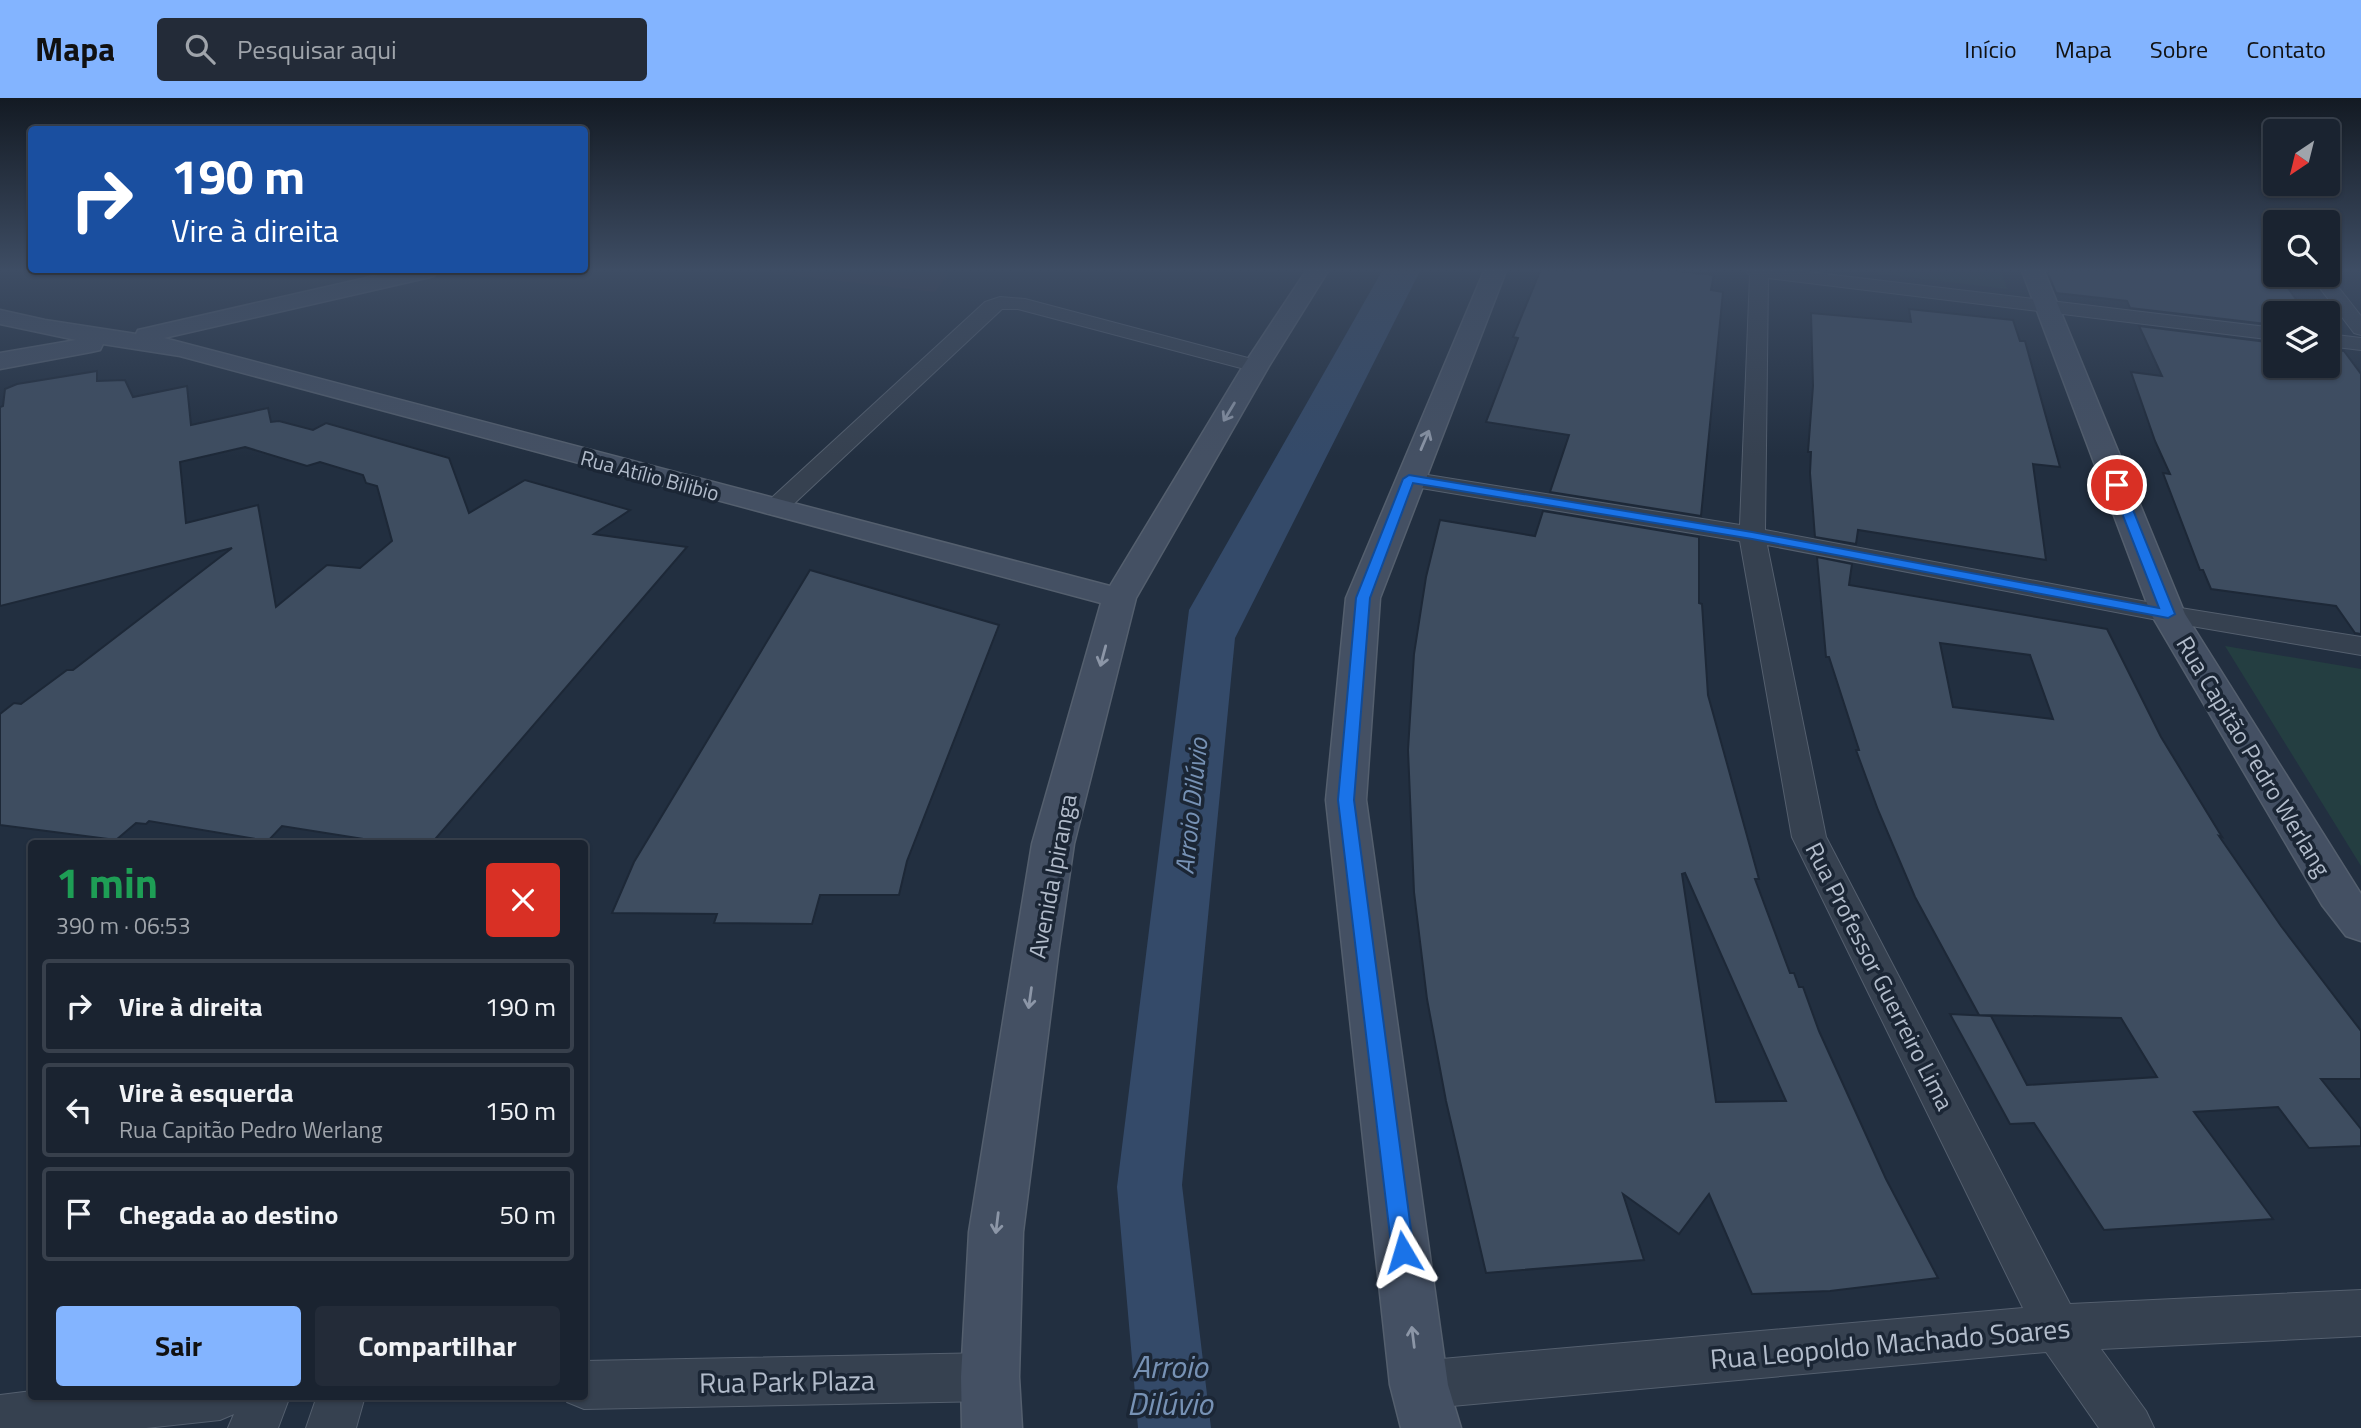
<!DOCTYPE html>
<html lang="pt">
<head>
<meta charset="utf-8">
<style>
	:root { --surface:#1a2330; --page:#232b38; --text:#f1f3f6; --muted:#9fa4ab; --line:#38404c; --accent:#83b4ff }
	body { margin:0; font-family:"Titillium Web",sans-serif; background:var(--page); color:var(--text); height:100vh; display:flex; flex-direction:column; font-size:26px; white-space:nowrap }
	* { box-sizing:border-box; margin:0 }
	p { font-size:23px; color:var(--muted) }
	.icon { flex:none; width:38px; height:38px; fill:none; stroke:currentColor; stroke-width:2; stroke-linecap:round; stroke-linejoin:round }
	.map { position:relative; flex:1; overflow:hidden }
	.side { position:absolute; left:28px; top:742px; width:560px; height:560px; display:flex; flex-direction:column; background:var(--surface); border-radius:7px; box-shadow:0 2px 5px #0004,0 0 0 2px var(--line) }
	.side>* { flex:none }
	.hud { position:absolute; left:28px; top:28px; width:560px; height:147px; border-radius:7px; box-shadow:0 2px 5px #0004,0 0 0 2px var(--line); background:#1a4fa0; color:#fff; overflow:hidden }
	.needle { width:46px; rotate:215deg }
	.fabs { position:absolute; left:2263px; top:21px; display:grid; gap:14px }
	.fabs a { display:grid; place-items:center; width:77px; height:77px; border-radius:7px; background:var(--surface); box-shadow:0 2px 5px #0004,0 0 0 2px var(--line); font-size:35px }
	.pin { position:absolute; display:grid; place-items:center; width:60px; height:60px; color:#fff; margin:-30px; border:4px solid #fff; border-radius:50%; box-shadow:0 2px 7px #0007 }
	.me { position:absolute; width:77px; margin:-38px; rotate:353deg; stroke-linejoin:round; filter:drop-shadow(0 0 5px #0008) }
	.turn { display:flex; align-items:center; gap:24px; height:147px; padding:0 28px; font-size:32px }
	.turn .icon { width:91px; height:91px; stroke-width:2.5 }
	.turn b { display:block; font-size:49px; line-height:60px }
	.round { display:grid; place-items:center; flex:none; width:74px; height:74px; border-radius:7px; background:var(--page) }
	.summary { display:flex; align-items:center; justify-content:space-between; height:119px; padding:0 28px }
	h1 { font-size:42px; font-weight:700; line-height:52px; color:#1e9e55 }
	.button { display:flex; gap:14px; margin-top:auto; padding:14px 28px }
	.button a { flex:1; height:80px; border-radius:7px; background:var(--accent); color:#111; font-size:28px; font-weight:700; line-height:80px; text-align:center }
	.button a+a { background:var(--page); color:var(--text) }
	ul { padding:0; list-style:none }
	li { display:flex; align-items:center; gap:21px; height:94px; margin:0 14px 10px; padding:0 14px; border:4px solid var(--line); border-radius:7px }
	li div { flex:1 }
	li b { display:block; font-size:26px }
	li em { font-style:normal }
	header { display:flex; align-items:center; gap:42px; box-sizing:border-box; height:98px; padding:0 35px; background:var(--accent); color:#111 }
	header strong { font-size:33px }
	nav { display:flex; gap:38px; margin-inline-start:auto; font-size:24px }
	.search { width:490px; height:63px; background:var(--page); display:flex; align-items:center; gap:18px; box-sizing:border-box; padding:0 24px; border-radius:7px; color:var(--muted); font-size:26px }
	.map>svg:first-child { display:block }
</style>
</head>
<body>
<header>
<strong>Mapa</strong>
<div class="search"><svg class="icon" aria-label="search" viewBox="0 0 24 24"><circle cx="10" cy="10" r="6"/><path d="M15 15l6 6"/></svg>Pesquisar aqui</div>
<nav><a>Início</a><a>Mapa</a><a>Sobre</a><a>Contato</a></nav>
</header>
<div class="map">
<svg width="2361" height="1330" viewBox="0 0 2361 1330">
	<rect width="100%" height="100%" fill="#222f40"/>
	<path fill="#312f40" d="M 754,173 L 950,173 L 935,194 Z"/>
	<g fill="#243e41">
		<path d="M 1857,173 L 2001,173 L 2007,191 Z"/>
		<path d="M 2225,548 L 2361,571 L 2361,768 Z"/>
	</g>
	<path fill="#344a69" d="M 1382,173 L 1420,173 L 1235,540 L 1182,1087 L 1211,1330 L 1138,1330 L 1117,1089 L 1189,512 Z"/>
	<g fill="#3e4d60" stroke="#1d2837" stroke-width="2" fill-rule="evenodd">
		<path d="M 1540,173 L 1678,173 L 1714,177 L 1711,192 L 1723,194 L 1701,418 L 1550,394 L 1569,337 L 1486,324 L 1518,240 L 1513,239 Z"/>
		<path d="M 2047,173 L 2267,173 L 2273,175 L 2281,189 L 2288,190 L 2306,215 L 2275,215 L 2275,227 L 2130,210 L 2127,203 L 2056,195 Z"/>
		<path d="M 1909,211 L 2013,222 L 2020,243 L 2025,243 L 2060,369 L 2033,366 L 2046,462 L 1858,432 L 1856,446 L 1815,439 L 1810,375 L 1811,354 L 1808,354 L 1813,288 L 1811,215 L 1911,224 Z"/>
		<path d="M 2139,228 L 2275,245 L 2275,268 L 2328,268 L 2328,251 L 2344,253 L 2361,276 L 2361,536 L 2355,535 L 2336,508 L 2211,491 L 2203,472 L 2200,472 L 2163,375 L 2170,376 L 2155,343 L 2131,274 L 2162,278 Z"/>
		<path d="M 97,273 L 97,283 L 125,282 L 133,299 L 187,288 L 191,327 L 268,310 L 271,324 L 279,323 L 313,332 L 326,325 L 449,360 L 469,415 L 525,382 L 630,412 L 594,436 L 687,449 L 431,746 L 395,746 L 282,728 L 268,743 L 149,723 L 146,726 L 136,725 L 116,742 L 0,727 L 0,616 L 14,605 L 21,606 L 67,572 L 73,572 L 232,450 L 0,508 L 0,309 L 3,308 L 5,291 L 17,286 ZM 245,349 L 307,368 L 320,364 L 363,377 L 366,385 L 377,388 L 392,443 L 360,470 L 327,467 L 276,509 L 258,407 L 186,425 L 180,364 Z"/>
		<path d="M 1543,413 L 1699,439 L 1699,505 L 1702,506 L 1708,597 L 1759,781 L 1755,781 L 1790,875 L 1794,875 L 1799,889 L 1803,889 L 1819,933 L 1886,1081 L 1938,1180 L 1830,1193 L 1752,1196 L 1709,1096 L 1679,1136 L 1623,1096 L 1644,1162 L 1486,1175 L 1446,1003 L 1427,901 L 1414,794 L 1408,652 L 1414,556 L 1426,479 L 1440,422 L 1535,438 ZM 1685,775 L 1786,1003 L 1716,1004 L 1682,776 Z"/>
		<path d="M 1817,459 L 1852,466 L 1849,487 L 2107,531 L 2161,639 L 2222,739 L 2219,738 L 2281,828 L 2361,933 L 2361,981 L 2321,981 L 2361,1031 L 2361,1048 L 2309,1050 L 2278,1009 L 2194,1014 L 2273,1121 L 2104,1132 L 2034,1025 L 2010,1026 L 1950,916 L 1991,918 L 2027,987 L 2157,979 L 2121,920 L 1979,917 L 1915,799 L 1878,712 L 1856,652 L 1859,652 L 1829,559 L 1826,559 ZM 1940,545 L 2030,557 L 2053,621 L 1953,609 Z"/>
		<path d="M 810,472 L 999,527 L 907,763 L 899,797 L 820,797 L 812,826 L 714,825 L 717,816 L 612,815 L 634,764 Z"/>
	</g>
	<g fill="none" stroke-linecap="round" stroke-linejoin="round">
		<defs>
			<g id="street">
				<path d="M 1746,173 L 1800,173 L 2275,230 L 2275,242 L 1768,180 L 1765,432 L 2168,508 L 2361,539 L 2361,557 L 2168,524 L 1767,447 L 1826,739 L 2070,1206 L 2361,1192 L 2361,1238 L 2101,1251 L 2146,1313 L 2154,1330 L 2099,1330 L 2046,1254 L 1419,1311 L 1402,1304 L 1395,1287 L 1402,1270 L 1419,1263 L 2023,1210 L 1792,739 L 1740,443 L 1409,388 L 1401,386 L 1397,381 L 1401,376 L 1409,374 L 1740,427 L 1750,177 Z"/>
				<path d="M 2328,176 L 2361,218 L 2361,237 L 2354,235 L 2310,177 Z"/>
				<path d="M 1000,199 L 1025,201 L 1263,264 L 1266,268 L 1263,272 L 1256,274 L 1018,211 L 1002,211 L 784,415 L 775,417 L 766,415 L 763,410 L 766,405 L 985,204 Z"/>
				<path d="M 2328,236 L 2361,240 L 2361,252 L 2328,248 Z"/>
				<path d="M 990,1255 L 1007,1262 L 1014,1279 L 1007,1296 L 990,1303 L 584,1311 L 567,1304 L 565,1298 L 584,1298 L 584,1263 Z"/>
				<path d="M 32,1293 L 32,1298 L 290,1298 L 278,1330 L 228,1330 L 234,1316 L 220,1322 L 146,1330 L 0,1330 L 0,1297 Z"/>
				<path d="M 317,1298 L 365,1298 L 356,1330 L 306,1330 Z"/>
			</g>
			<g id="secondary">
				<path d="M 397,173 L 437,173 L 434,178 L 426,180 L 164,240 L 1110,488 L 1243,268 L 1306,173 L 1328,173 L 1269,268 L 1136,500 L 1074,746 L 1059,849 L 1023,1134 L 1019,1279 L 1022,1330 L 962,1330 L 961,1279 L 969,1134 L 1015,849 L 1032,746 L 1101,505 L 180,258 L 103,246 L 100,252 L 91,254 L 0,271 L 0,255 L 76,242 L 0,226 L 0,212 L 45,222 L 136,236 L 138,232 L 147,230 Z"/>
				<path d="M 1484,173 L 1506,173 L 1380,500 L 1366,702 L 1448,1287 L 1461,1330 L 1401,1330 L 1390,1287 L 1326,702 L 1346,500 Z"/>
				<path d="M 2022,173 L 2044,173 L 2185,516 L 2361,796 L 2361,843 L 2346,838 L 2322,807 L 2151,516 Z"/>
			</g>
		</defs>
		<use href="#street" stroke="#545f6e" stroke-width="2"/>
		<use href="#secondary" stroke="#545f6e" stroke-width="3"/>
		<use href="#street" fill="#364150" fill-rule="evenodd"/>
		<use href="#secondary" fill="#445063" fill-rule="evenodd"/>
	</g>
	<defs><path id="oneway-shaft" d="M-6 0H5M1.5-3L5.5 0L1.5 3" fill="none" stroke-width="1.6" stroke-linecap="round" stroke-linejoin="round" transform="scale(1.75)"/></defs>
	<g stroke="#8c96a7">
		<use href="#oneway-shaft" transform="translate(1229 314) rotate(121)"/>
		<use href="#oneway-shaft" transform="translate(1425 342) rotate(-67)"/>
		<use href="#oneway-shaft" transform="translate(1103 558) rotate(105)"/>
		<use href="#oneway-shaft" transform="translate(1030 900) rotate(98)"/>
		<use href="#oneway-shaft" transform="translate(997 1125) rotate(97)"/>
		<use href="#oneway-shaft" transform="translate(1413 1239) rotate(-97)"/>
	</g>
	<linearGradient id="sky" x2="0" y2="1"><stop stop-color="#131a23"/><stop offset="0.48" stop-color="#3e4d64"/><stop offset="1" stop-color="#3e4d64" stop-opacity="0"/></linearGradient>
	<rect width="2361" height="359" fill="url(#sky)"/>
	<path fill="#1a73e8" stroke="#114b97" stroke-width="2" d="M 1409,377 L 1752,434 L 2159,510 L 2111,387 L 2117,383 L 2123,387 L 2175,516 L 2168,520 L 1752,441 L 1413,385 L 1370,500 L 1354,702 L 1414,1154 L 1411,1161 L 1403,1165 L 1395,1161 L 1392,1154 L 1338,702 L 1356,500 L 1403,381 Z"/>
	<g text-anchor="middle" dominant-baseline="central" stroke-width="7" stroke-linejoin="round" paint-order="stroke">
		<g font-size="21" fill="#b2bccb" stroke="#1b2635">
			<text transform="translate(650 377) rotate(15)">Rua Atílio Bilibio</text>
		</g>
		<g font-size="24" fill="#b2bccb" stroke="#1b2635">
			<text transform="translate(2254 658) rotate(59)">Rua Capitão Pedro Werlang</text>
			<text transform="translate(1052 778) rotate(-79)">Avenida Ipiranga</text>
			<text transform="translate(1880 878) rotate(63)">Rua Professor Guerreiro Lima</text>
		</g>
		<g font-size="26" font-style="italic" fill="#7792b5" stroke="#1b2635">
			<text transform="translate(1191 708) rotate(-84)">Arroio Dilúvio</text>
		</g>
		<g font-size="28" fill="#b2bccb" stroke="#1b2635">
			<text transform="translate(1890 1245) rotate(-5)">Rua Leopoldo Machado Soares</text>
			<text transform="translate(787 1283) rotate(-1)">Rua Park Plaza</text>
		</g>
		<g font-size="32" font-style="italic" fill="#7792b5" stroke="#1b2635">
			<text x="1170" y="1268">Arroio<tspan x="1170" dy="37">Dilúvio</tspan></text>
		</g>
	</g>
</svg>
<div class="fabs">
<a><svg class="needle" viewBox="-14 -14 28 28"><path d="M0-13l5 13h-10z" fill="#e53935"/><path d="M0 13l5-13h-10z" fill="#9fa4ab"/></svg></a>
<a><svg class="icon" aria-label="search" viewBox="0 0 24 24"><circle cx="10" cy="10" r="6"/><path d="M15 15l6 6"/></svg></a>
<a><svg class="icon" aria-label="layers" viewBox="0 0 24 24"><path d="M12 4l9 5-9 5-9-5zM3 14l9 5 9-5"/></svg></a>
</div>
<div class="pin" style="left:2117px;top:387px;background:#d93025"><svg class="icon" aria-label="arrive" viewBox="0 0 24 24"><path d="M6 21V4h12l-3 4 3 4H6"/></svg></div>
<svg class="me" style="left:1403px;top:1154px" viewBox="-20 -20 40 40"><path d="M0-17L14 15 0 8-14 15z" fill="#1a73e8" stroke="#fff" stroke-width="4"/></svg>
<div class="hud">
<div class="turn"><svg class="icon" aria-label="right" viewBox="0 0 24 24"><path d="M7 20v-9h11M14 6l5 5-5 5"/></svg><div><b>190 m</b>Vire à direita</div></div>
</div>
<section class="side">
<div class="summary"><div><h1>1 min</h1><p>390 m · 06:53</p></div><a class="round" style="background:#d93025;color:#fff"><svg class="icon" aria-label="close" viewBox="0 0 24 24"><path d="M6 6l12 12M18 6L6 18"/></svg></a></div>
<ul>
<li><svg class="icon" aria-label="right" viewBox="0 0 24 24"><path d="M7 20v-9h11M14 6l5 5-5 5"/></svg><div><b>Vire à direita</b></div><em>190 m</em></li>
<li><svg class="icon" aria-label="left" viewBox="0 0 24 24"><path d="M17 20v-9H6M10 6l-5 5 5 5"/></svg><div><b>Vire à esquerda</b><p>Rua Capitão Pedro Werlang</p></div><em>150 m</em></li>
<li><svg class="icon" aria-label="arrive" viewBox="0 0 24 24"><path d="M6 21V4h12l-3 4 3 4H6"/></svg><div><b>Chegada ao destino</b></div><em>50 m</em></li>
</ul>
<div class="button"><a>Sair</a><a>Compartilhar</a></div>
</section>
</div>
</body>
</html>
